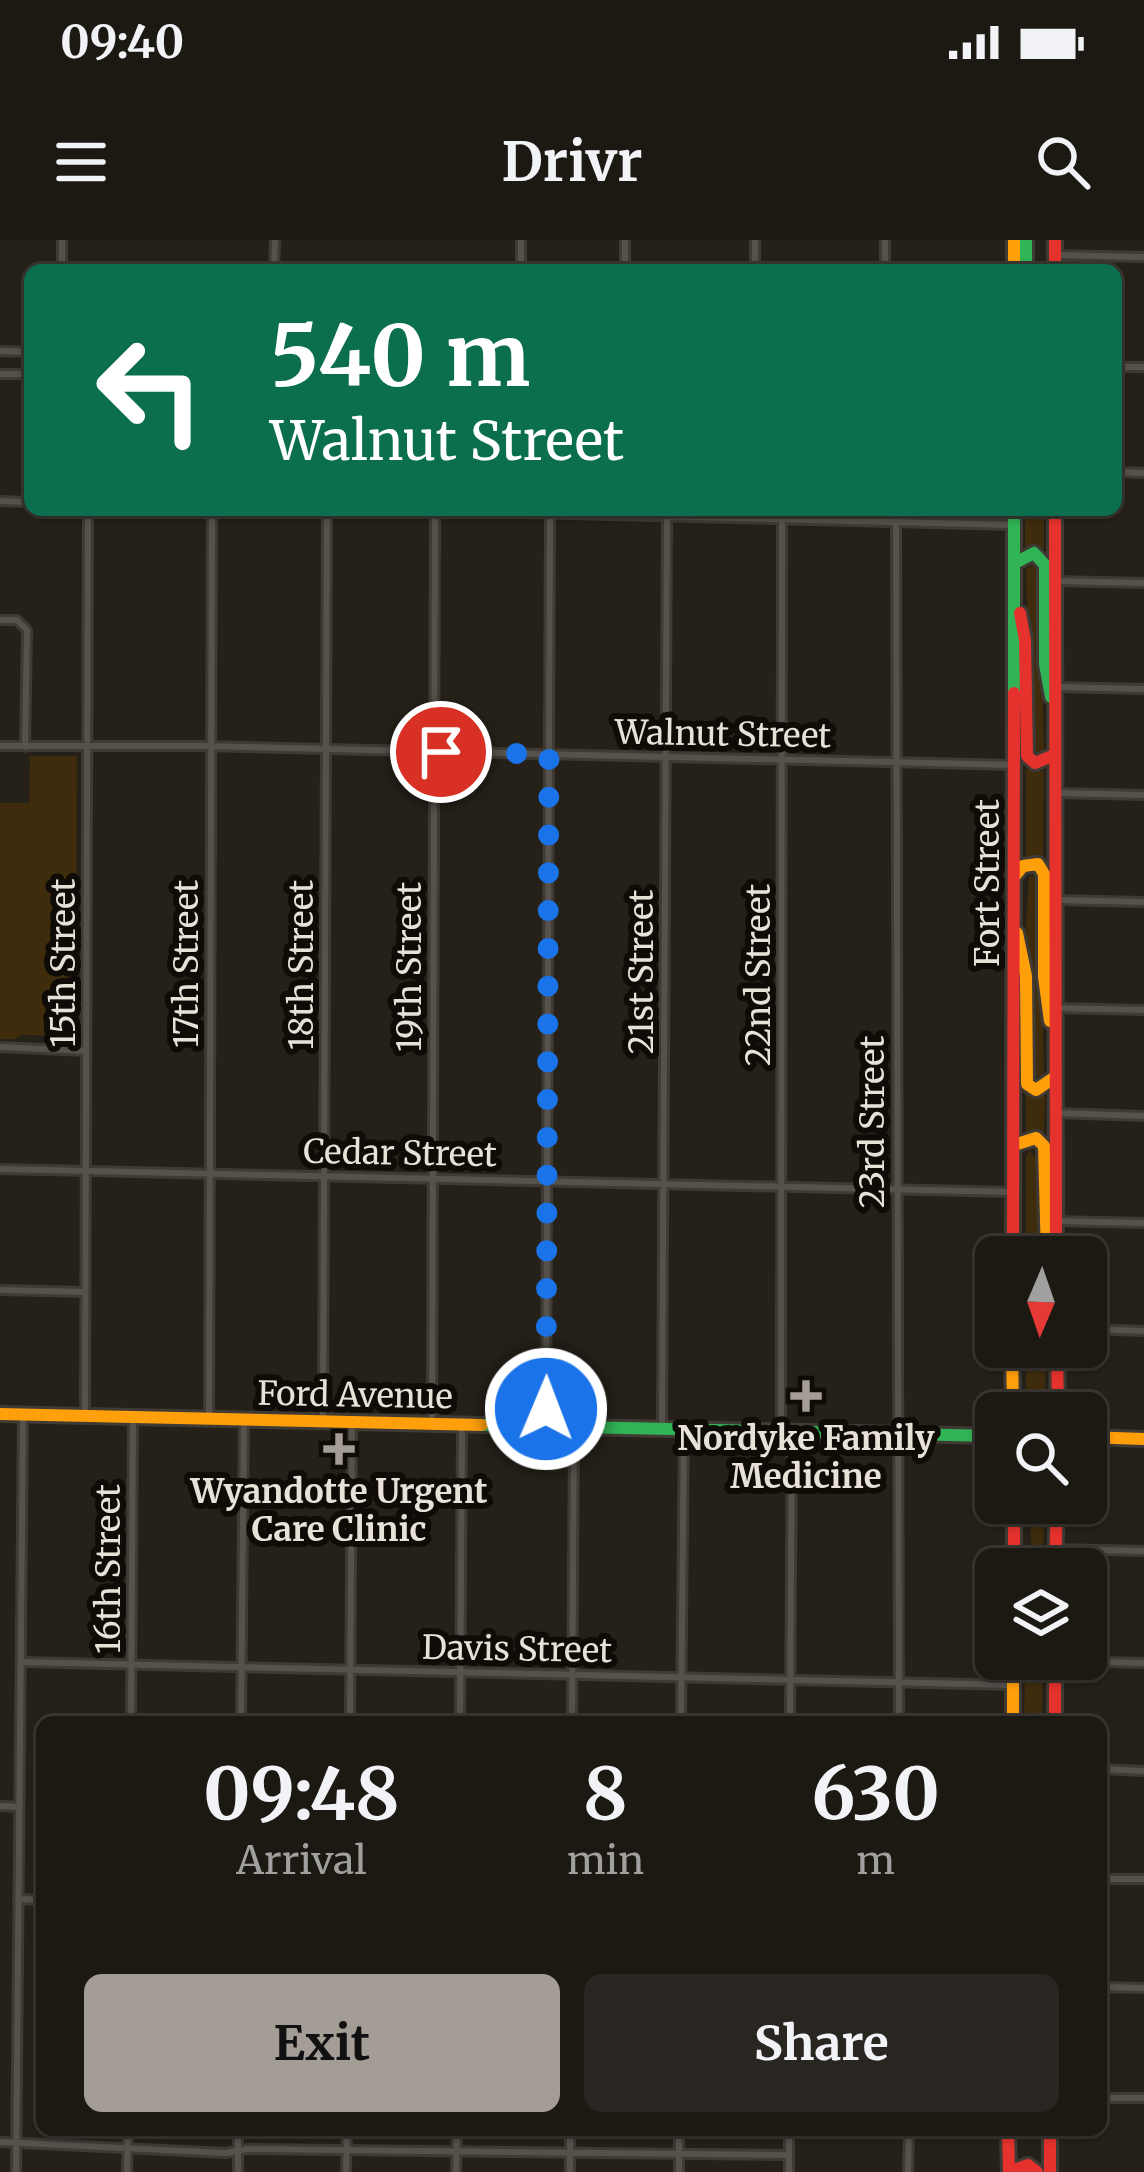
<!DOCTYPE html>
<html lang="en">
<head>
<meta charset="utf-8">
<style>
	:root { --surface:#1c1812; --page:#292520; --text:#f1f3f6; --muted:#a0a09f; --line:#3a3732; --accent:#a49d95 }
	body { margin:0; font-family:Merriweather,serif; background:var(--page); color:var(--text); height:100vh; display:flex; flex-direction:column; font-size:45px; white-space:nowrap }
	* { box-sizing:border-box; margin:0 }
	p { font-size:39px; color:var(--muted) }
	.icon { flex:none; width:66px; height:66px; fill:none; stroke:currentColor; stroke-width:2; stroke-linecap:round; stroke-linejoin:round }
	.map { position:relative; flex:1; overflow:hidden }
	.details { position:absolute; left:36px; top:1476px; width:1071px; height:420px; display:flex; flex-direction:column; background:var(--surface); border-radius:18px; box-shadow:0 3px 9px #0004,0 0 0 3px var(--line) }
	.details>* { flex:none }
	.top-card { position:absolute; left:24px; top:24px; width:1098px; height:252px; border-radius:18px; box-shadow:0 3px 9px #0004,0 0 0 3px var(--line); background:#0b6e4f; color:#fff; overflow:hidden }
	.needle { width:78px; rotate:182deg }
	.tools { position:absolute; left:975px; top:996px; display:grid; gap:24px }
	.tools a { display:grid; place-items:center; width:132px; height:132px; border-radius:18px; background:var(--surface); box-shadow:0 3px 9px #0004,0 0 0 3px var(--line); font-size:60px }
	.pin { position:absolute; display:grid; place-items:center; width:102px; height:102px; color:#fff; margin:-51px; border:6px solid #fff; border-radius:50%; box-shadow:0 3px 12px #0007 }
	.me { position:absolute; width:132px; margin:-66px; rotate:1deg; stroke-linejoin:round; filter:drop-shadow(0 0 9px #0008) }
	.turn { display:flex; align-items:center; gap:42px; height:252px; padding:0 48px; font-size:54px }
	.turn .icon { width:156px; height:156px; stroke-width:2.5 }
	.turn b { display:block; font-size:84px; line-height:102px }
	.eta { display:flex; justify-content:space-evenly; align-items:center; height:204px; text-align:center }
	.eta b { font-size:72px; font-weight:700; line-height:84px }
	.action { display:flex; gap:24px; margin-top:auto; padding:24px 48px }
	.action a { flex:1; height:138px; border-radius:18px; background:var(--accent); color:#111; font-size:48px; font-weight:700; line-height:138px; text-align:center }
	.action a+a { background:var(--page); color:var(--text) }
	.status { display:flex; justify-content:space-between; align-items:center; height:84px; padding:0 60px; background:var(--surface); direction:ltr }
	.status svg { height:33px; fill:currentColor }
	header { display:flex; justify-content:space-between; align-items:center; height:156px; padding:0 48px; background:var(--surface); font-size:54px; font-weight:700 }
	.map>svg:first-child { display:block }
</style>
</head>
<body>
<div class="status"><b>09:40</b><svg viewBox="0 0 49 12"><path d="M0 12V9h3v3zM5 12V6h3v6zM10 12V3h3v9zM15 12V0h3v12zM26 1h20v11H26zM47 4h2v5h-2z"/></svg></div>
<header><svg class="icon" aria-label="menu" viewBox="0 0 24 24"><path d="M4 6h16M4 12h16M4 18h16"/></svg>Drivr<svg class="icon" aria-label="search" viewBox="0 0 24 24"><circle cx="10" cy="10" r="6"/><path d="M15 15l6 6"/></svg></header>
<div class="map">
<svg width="1144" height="1932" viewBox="0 0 1144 1932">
	<rect width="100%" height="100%" fill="#252018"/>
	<g fill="#3f2c0d">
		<path d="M 1025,270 L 1044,270 L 1044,309 L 1025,307 Z"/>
		<path d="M 1033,324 L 1040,336 L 1044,509 L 1038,514 L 1031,504 L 1026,330 Z"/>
		<path d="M 30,516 L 77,516 L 76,796 L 22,795 L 15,799 L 0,799 L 0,563 L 29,563 Z"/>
		<path d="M 1026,529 L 1044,531 L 1043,620 L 1026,618 Z"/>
		<path d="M 1029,636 L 1034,636 L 1039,648 L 1044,833 L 1040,839 L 1031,831 L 1026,688 Z"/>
		<path d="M 1026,854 L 1045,856 L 1044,895 L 1026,893 Z"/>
		<path d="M 1030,910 L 1041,925 L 1041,1017 L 1026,1017 L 1026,916 Z"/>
		<rect x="1026" y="1107" width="19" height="66"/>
		<path d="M 1029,1263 L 1044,1263 L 1043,1329 L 1033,1329 Z"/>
		<path d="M 1025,1431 L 1043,1434 L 1042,1482 L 1024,1482 Z"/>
	</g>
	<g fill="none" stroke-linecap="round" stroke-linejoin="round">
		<defs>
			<g id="street">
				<path d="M 1055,15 L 1144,17"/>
				<path d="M 62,30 L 62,0"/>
				<path d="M 274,30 L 275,0"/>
				<path d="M 521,30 L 521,0"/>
				<path d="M 625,30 L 625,0"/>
				<path d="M 755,30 L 755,0"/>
				<path d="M 885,30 L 885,0"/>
				<path d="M 0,111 L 30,112"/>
				<path d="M 1116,127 L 1144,127"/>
				<path d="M 0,134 L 30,134"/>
				<path d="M 1116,232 L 1144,233"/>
				<path d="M 0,261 L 30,262"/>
				<path d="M 407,270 L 1013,285"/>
				<path d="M 883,282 L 883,270"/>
				<path d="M 896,282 L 899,1482"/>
				<path d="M 1056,341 L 1144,343"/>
				<path d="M 0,380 L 17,380 L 27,390 L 25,507"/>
				<path d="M 1055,447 L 1144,449"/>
				<path d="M 0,506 L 202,506 L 1014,525"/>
				<path d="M 1058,553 L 1144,555"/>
				<path d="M 1056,660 L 1144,662"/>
				<path d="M 1055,768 L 1144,770"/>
				<path d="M 0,807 L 86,811"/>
				<path d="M 1055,873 L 1144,876"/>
				<path d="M 0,929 L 1011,952"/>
				<path d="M 1055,981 L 1144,983"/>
				<path d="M 0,1050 L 85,1052"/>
				<path d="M 1086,1089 L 1144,1091"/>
				<path d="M 85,1176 L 88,270"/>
				<path d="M 209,1178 L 212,270"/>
				<path d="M 323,1181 L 327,270"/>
				<path d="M 432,1184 L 435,271"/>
				<path d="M 546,1186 L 550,273"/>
				<path d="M 662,1189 L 667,276"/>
				<path d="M 781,1192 L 782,279"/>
				<path d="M 1055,1309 L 1144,1311"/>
				<path d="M 1055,1421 L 1144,1423"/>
				<path d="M 21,1422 L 1013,1445"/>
				<path d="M 131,1482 L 133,1177"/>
				<path d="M 241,1482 L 244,1180"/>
				<path d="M 350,1482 L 352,1182"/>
				<path d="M 460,1482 L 462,1186"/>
				<path d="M 572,1482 L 574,1187"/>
				<path d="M 681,1482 L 684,1189"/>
				<path d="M 790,1482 L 792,1192"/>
				<path d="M 1101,1529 L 1144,1531"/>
				<path d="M 0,1566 L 19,1567"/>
				<path d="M 1101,1639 L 1144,1639"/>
				<path d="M 18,1659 L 42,1660"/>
				<path d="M 1101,1747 L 1144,1748"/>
				<path d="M 1101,1858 L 1144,1858"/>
				<path d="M 944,1890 L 995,1890"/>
				<path d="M 0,1902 L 226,1913 L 247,1909 L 789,1915"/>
				<path d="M 16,1932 L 23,1174"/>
				<path d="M 127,1932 L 128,1890"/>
				<path d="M 238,1932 L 238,1890"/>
				<path d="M 346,1932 L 347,1890"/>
				<path d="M 456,1932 L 457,1890"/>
				<path d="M 570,1932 L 570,1890"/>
				<path d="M 679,1932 L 679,1890"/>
				<path d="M 789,1932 L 789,1890"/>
				<path d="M 908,1932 L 909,1890"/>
			</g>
			<g id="fast">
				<path d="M 1026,0 L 1026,30"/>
				<path d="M 1015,323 L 1034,313 L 1045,325 L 1045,424 L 1051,457"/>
				<path d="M 1014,453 L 1014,270"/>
				<path d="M 482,1185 L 996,1196"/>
			</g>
			<g id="slow">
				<path d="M 1014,0 L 1014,30"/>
				<path d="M 1014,637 L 1023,626 L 1038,624 L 1044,634 L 1044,737 L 1050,781"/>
				<path d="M 1017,693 L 1026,736 L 1027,844 L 1036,850 L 1055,837"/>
				<path d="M 1014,905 L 1036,898 L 1044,906 L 1047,1017"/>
				<path d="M 1012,1107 L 1013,1173"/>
				<path d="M 0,1174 L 482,1185"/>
				<path d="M 1086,1197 L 1144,1199"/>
				<path d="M 1013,1419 L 1013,1482"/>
				<path d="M 1026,1419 L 1039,1427 L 1055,1421"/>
			</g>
			<g id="jam">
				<path d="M 1055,0 L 1055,30"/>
				<path d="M 1055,270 L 1056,1017"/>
				<path d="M 1020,373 L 1025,400 L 1027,516 L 1035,523 L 1054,515"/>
				<path d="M 1013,1017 L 1014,453"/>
				<path d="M 1057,1107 L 1058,1173"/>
				<path d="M 1014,1263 L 1014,1329"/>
				<path d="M 1055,1329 L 1057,1263"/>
				<path d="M 1055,1419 L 1055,1482"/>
				<path d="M 1008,1890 L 1009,1932 L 1028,1925 L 1037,1932"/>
				<path d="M 1050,1890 L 1050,1932"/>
			</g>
		</defs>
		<use href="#street" stroke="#3f3a34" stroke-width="12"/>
		<use href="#fast" stroke="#3f3a34" stroke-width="18"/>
		<use href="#slow" stroke="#3f3a34" stroke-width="18"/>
		<use href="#jam" stroke="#3f3a34" stroke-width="18"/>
		<use href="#street" stroke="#56514b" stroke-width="6"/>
		<use href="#fast" stroke="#30b455" stroke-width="12"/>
		<use href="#slow" stroke="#ff9f0a" stroke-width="12"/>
		<use href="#jam" stroke="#e5322d" stroke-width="12"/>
	</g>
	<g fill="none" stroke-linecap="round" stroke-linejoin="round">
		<path stroke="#1a73e8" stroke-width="21" stroke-dasharray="0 37.8" d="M 441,512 L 549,514 L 546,1169"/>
	</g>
	<g fill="#a49d95" stroke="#0f0b06" stroke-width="4.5">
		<path d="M800 1138h12v12h12v12h-12v12h-12v-12h-12v-12h12z"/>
		<path d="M333 1191h12v12h12v12h-12v12h-12v-12h-12v-12h12z"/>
	</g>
	<g text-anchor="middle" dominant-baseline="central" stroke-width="12" stroke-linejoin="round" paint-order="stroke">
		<g font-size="33" fill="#e8e1d8" stroke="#0f0b06">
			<text transform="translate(723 494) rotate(1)">Walnut Street</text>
			<text transform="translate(987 643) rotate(-90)">Fort Street</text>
			<text transform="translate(63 723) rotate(-90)">15th Street</text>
			<text transform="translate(186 724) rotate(-90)">17th Street</text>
			<text transform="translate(301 725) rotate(-90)">18th Street</text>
			<text transform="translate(409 727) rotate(-90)">19th Street</text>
			<text transform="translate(641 732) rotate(-90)">21st Street</text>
			<text transform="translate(758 735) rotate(-90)">22nd Street</text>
			<text transform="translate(872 882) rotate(-90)">23rd Street</text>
			<text transform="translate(400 913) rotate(1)">Cedar Street</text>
			<text transform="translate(355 1155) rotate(1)">Ford Avenue</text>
			<text transform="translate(108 1329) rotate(-90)">16th Street</text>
			<text transform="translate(517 1409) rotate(1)">Davis Street</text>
		</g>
		<g font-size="33" font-weight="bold" fill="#e8e1d8" stroke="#0f0b06">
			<text x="806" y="1198">Nordyke Family<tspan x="806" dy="38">Medicine</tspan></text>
			<text x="339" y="1251">Wyandotte Urgent<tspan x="339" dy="38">Care Clinic</tspan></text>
		</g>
	</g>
</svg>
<div class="tools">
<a><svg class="needle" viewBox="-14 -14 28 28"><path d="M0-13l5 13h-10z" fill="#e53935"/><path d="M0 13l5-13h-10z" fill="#a0a09f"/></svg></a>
<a><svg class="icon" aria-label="search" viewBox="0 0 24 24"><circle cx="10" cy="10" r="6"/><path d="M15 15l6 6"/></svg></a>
<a><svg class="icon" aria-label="layers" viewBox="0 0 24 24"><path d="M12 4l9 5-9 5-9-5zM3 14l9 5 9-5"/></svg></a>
</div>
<div class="pin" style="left:441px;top:512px;background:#d93025"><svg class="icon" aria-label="arrive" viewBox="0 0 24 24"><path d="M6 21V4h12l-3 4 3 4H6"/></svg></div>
<svg class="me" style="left:546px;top:1169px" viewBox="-20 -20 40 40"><circle r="17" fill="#1a73e8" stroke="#fff" stroke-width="3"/><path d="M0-11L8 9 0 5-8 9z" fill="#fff"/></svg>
<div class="top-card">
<div class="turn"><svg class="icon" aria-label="left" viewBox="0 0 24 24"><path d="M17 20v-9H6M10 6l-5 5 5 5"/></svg><div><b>540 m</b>Walnut Street</div></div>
</div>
<section class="details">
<div class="eta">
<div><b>09:48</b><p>Arrival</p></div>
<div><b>8</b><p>min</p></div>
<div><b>630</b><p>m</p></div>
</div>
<div class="action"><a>Exit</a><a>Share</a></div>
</section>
</div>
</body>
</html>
